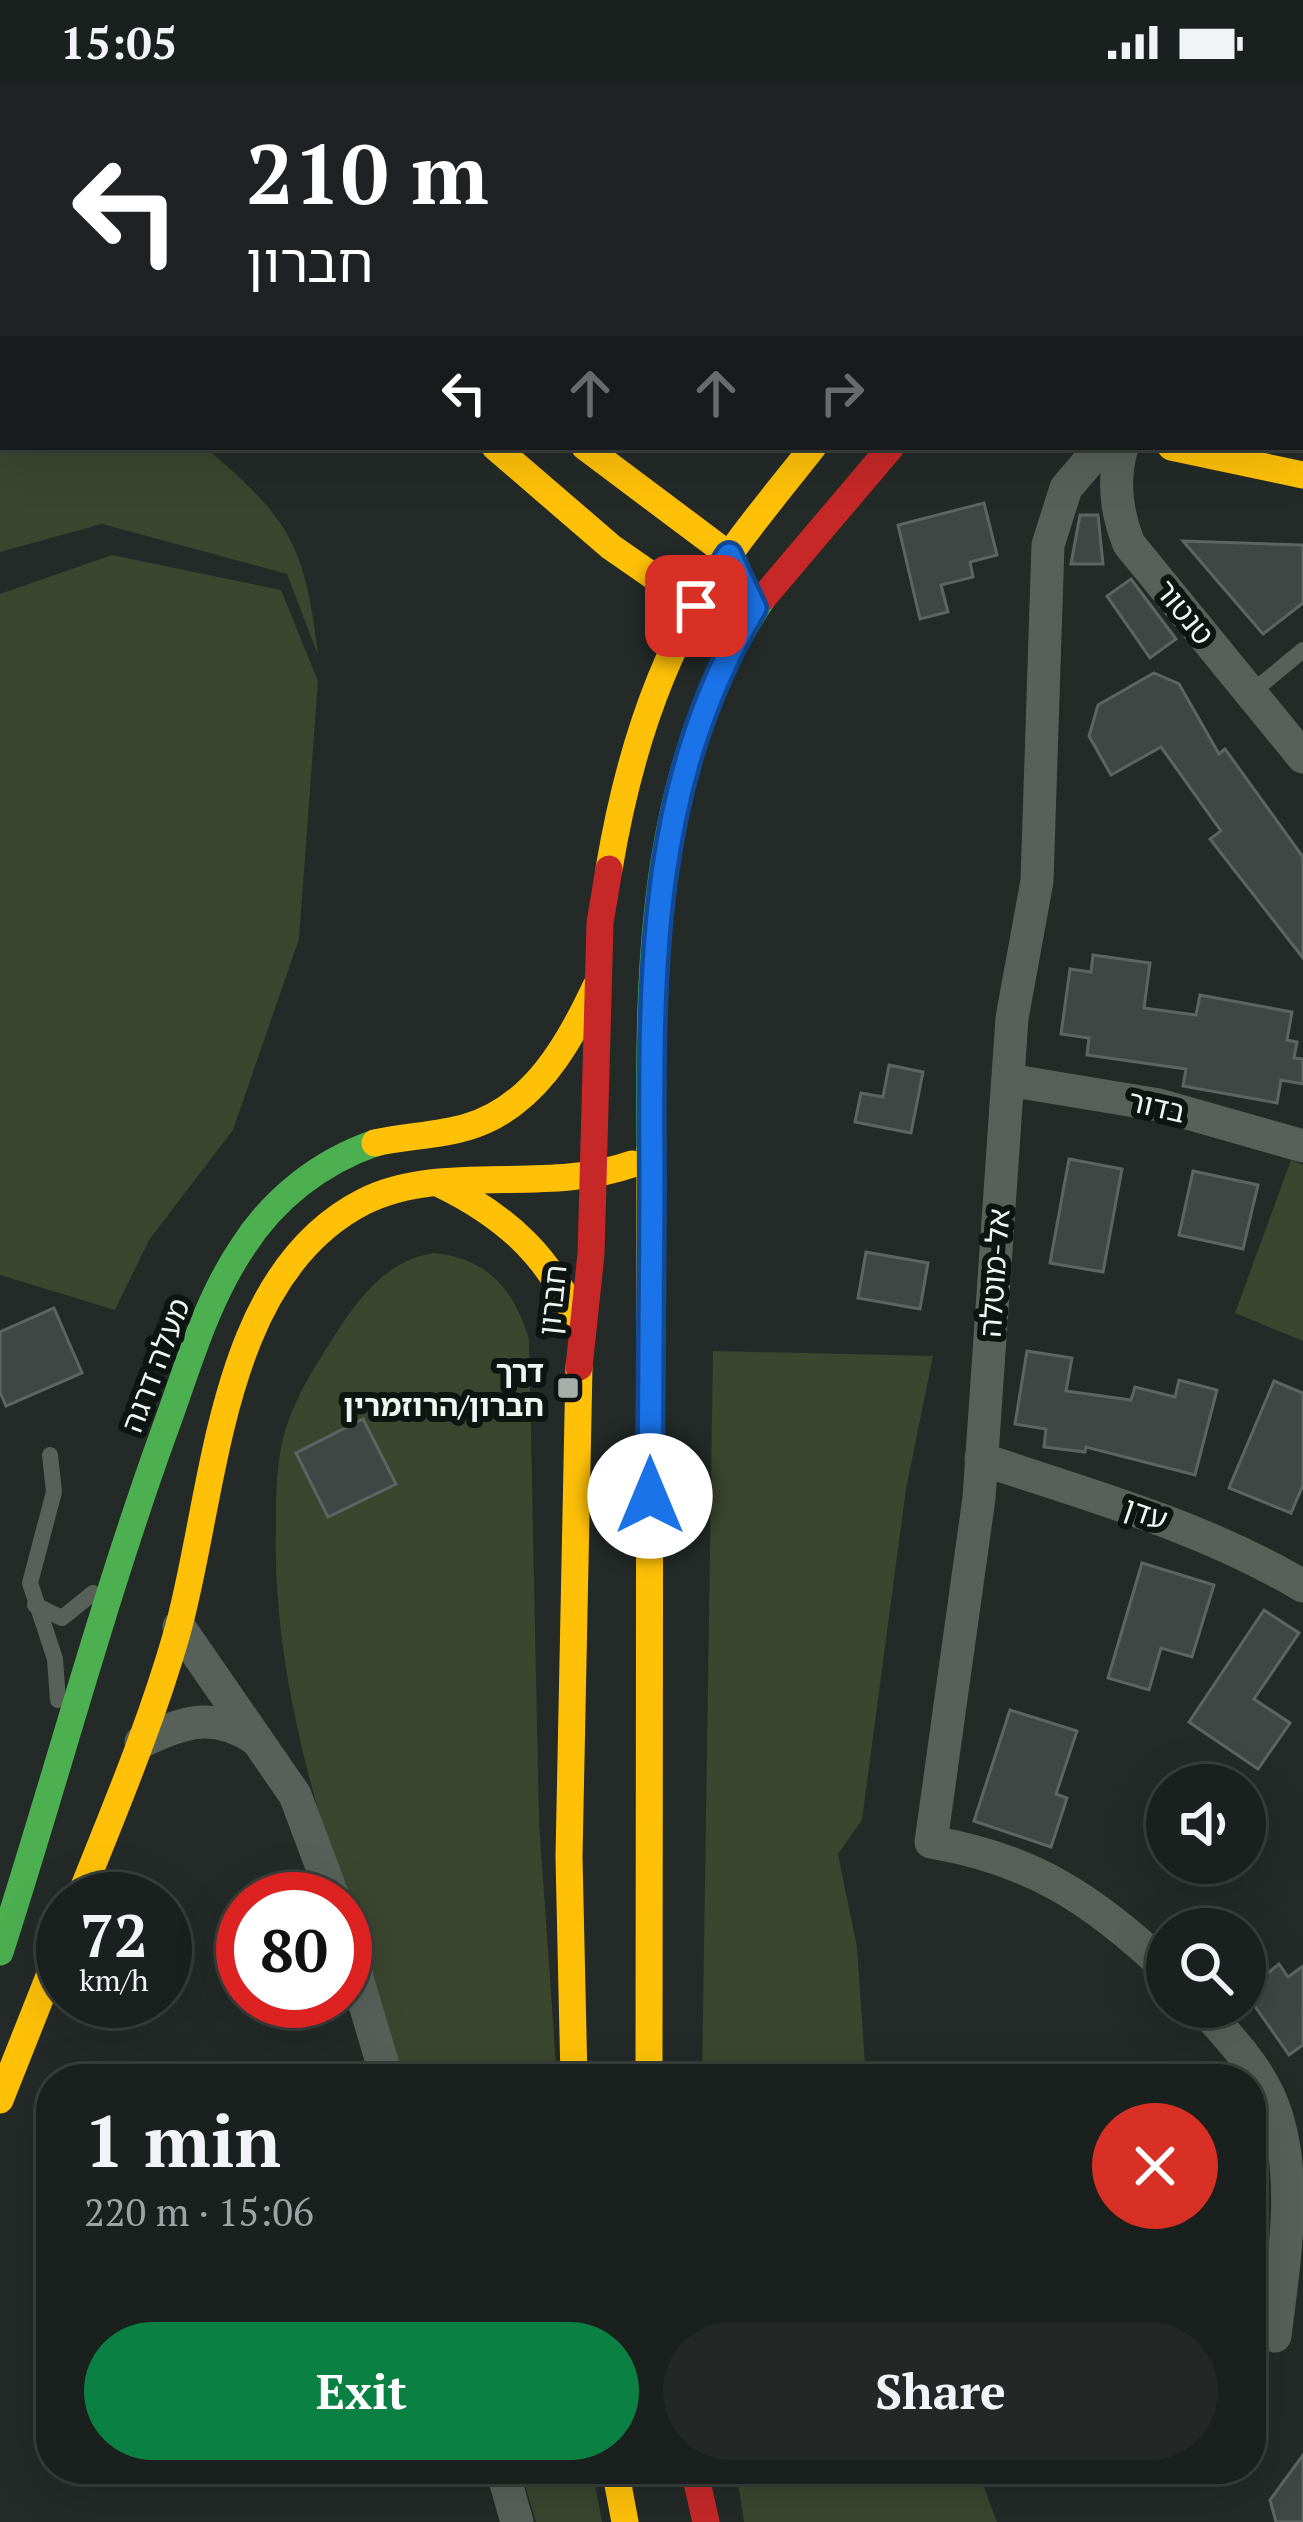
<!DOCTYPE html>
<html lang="en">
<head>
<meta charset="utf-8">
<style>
	:root { --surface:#1a201d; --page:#232826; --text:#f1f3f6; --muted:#9fa3a4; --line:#383e3b; --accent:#0b8043 }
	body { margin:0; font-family:"PT Serif","Noto Sans Hebrew",serif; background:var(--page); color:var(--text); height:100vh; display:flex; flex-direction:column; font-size:45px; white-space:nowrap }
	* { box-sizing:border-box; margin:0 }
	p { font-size:39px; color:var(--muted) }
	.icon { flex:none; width:66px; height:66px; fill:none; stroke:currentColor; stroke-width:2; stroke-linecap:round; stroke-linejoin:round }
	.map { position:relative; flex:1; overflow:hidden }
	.details { position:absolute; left:36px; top:1980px; width:1230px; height:420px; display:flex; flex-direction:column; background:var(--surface); border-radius:48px; box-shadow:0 12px 48px #0002,0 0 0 3px var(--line) }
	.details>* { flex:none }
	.hud { position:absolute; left:0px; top:0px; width:1305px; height:366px; box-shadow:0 12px 48px #0002,0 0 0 3px var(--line); background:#202124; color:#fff; overflow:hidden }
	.fabs { position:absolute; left:1146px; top:1680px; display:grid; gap:24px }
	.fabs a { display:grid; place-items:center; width:120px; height:120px; border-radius:50%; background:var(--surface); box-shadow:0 12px 48px #0002,0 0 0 3px var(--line); font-size:60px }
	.speed { position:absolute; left:36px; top:1788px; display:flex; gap:24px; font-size:60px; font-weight:700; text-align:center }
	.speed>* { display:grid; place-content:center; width:156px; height:156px; border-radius:50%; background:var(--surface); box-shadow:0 12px 48px #0002,0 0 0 3px var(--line); line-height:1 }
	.speed small { font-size:30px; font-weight:400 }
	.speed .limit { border:18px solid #d22; background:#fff; color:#111 }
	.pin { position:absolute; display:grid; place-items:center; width:102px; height:102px; color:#fff; margin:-51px; border-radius:24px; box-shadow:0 6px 18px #0006 }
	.me { position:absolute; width:132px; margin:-66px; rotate:0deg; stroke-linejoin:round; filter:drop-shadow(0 0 9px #0008) }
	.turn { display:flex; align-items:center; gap:42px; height:252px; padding:0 48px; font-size:54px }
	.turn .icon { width:156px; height:156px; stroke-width:2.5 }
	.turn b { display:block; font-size:84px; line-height:102px }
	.lanes { display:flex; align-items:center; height:114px; padding:0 48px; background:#0003; justify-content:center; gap:60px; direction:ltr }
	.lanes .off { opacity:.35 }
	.round { display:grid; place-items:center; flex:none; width:126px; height:126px; border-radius:63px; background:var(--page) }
	.headline { display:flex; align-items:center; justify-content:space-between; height:204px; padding:0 48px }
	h1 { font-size:72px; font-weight:800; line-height:90px }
	.button { display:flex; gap:24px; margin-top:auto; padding:24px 48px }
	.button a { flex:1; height:138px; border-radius:72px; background:var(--accent); color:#fff; font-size:48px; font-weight:800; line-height:138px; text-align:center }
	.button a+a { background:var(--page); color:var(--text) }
	.status { display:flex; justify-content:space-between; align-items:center; height:84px; padding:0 60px; background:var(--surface); direction:ltr }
	.status svg { height:33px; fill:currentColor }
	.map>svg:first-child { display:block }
</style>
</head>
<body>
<div class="status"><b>15:05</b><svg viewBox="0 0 49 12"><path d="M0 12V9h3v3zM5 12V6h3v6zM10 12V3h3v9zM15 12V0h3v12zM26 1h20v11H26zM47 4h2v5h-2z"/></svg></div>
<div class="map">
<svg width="1303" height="2438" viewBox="0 0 1303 2438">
	<rect width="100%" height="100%" fill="#232a27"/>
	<g fill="#3a462e">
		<path d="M 0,0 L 177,3 L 3,3 L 3,363 L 205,363 C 289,435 305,459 318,571 L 287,490 L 102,440 L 0,468 Z"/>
		<path d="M 112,471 L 281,506 L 318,597 L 299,855 L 233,1046 L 149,1156 L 115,1226 L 0,1191 L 0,510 Z"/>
		<path d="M 1291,1076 L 1303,1081 L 1303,1257 L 1235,1229 Z"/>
		<path d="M 434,1169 C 487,1174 514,1205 529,1255 L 539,1737 L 557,1995 L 403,1995 C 349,1816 271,1633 276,1444 C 276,1411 276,1375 286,1344 C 296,1312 315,1282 333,1254 C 358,1215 386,1176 434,1169 Z"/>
		<path d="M 713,1267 L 933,1272 L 906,1405 L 862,1736 L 838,1770 L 857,1863 L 866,1995 L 702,1995 Z"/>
		<path d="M 520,2385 L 592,2385 L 602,2438 L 536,2438 Z"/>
		<path d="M 736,2385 L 977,2385 L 997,2438 L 744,2438 Z"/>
	</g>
	<g fill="#3f4644" stroke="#5e6462" stroke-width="3">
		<path d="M 984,419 L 997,471 L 970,478 L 973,493 L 941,501 L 948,528 L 920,535 L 898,441 Z"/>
		<path d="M 1080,431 L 1098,431 L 1103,480 L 1071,480 Z"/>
		<path d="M 1183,457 L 1303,461 L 1303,519 L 1263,550 Z"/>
		<path d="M 1131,495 L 1176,555 L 1150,574 L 1107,512 Z"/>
		<path d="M 1154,589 L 1179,600 L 1219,670 L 1225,665 L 1303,773 L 1303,874 L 1210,755 L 1221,747 L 1161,663 L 1111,691 L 1089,652 L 1098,621 Z"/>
		<path d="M 1093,871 L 1150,879 L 1144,924 L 1196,931 L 1200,911 L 1292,928 L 1287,956 L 1297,958 L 1294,974 L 1303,975 L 1303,1000 L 1281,996 L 1277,1019 L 1183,1002 L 1186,985 L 1087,971 L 1089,954 L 1061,950 L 1070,885 L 1091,888 Z"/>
		<path d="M 889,981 L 923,988 L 911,1049 L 855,1038 L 861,1009 L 883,1013 Z"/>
		<path d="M 1069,1075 L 1122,1085 L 1103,1188 L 1050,1179 Z"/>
		<path d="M 1193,1087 L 1258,1101 L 1243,1165 L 1179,1151 Z"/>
		<path d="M 866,1168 L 928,1179 L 920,1225 L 858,1214 Z"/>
		<path d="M 54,1224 L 82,1289 L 6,1322 L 0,1308 L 0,1248 Z"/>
		<path d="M 1027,1267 L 1072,1274 L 1066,1307 L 1131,1316 L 1135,1303 L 1175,1313 L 1179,1296 L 1217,1306 L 1195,1391 L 1086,1363 L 1085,1368 L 1044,1363 L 1046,1345 L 1015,1340 Z"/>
		<path d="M 1274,1297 L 1303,1309 L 1303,1401 L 1291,1429 L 1229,1404 Z"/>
		<path d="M 363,1335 L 396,1400 L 328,1433 L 296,1369 Z"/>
		<path d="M 1142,1479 L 1214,1501 L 1192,1573 L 1161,1564 L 1149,1606 L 1108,1594 Z"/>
		<path d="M 1264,1526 L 1299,1549 L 1254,1615 L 1290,1639 L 1258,1685 L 1189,1638 Z"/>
		<path d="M 1010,1626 L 1077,1647 L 1056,1710 L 1067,1714 L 1051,1763 L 974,1737 Z"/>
		<path d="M 1279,1880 L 1288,1893 L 1303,1882 L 1303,1961 L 1289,1971 L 1245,1908 Z"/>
		<path d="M 1303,2371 L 1303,2438 L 1276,2438 L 1270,2416 Z"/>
	</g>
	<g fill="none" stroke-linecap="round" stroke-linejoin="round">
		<g stroke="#586159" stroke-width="16">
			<path d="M 1251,609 L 1303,566"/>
			<path d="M 50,1371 L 54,1408 L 30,1499 L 55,1575 L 58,1616"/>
			<path d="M 35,1521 L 62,1534 L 93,1509"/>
		</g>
		<g stroke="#586159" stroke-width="33">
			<path d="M 454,0 L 457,3"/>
			<path d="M 598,0 L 600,3"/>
			<path d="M 380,3 L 384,0"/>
			<path d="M 1101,363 L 1066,404 L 1048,461 L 1037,797 L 1012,934 L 979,1414 L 931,1758 C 1032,1775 1094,1816 1167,1885"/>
			<path d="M 1122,363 C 1112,397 1116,428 1129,460 L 1303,673"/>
			<path d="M 1008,996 L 1159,1021 L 1303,1062"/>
			<path d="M 981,1375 C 1091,1412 1202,1442 1303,1502"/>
			<path d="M 179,1543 L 295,1711 L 334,1815"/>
			<path d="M 141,1658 C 183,1637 216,1627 257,1656"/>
			<path d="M 345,1853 L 387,1995"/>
			<path d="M 1202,1923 C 1226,1950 1254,1979 1269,2012 C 1301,2082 1284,2178 1275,2252"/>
			<path d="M 502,2385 L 517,2438"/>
		</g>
		<g stroke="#4caf50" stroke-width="27">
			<path d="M 342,0 L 343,3"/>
			<path d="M 1290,3 L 1294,0"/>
			<path d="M 650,1065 C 648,873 651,678 763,514"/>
			<path d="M 0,1868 C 56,1695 102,1519 164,1348 C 187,1286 205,1219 242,1164 C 273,1115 320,1078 375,1059"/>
		</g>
		<g stroke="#ffc107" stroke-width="27">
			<path d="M 495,363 L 611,463 L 696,522 L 755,524 L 729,471 L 585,363"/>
			<path d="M 1171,363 L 1303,391"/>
			<path d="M 609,785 C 624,695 651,599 697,520 C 730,464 773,414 813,363"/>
			<path d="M 375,1059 C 405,1052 437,1052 467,1043 C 533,1024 569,960 596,902"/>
			<path d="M 440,1100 C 508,1133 554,1176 581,1247"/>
			<path d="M 79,1815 C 114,1727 151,1640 177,1549 C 216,1411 217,1193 363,1118 C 441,1078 546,1111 632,1080"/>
			<path d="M 574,1995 L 569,1773 L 579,1283"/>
			<path d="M 649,1995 L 650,1065"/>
			<path d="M 0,2016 L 63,1857"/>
			<path d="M 615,2385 L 625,2438"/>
		</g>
		<g stroke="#c62828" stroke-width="27">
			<path d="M 227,3 L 229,0"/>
			<path d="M 1150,3 L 1153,0"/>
			<path d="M 763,514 L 891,363"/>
			<path d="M 579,1283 L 591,1170 L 600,839 L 609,785"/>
			<path d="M 694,2385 L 706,2438"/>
		</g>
	</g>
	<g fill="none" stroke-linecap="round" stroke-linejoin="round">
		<defs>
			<path id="route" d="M 650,1412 C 650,1309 652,1205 652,1101 C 651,897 646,705 754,524 L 729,471 L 696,522"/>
		</defs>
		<use href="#route" stroke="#114b97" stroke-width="30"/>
		<use href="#route" stroke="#1a73e8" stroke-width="21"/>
	</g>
	<rect fill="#a7afab" stroke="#0e1411" stroke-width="4.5" x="556" y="1292" width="24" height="24" rx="6"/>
	<g text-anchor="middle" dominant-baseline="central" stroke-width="12" stroke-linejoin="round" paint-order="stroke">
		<g font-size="30" fill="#eef6f2" stroke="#0e1411">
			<text transform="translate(1185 528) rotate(51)">טנטור</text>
			<text transform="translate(1157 1022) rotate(13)">בדור</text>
			<text transform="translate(994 1189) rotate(-86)">אל-מוטלה</text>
			<text transform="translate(552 1216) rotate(-84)">חברון</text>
			<text transform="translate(155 1281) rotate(-69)">מעלה דרגה</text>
			<text transform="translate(1146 1429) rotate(19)">עדן</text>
		</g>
		<g font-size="30" font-weight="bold" fill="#eef6f2" stroke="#0e1411" text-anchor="end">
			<text x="544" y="1287">דרך<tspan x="544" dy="34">חברון/הרוזמרין</tspan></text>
		</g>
	</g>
</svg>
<div class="fabs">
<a><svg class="icon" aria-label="sound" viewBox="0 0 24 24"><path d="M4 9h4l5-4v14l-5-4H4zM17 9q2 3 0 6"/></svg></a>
<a><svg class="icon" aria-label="search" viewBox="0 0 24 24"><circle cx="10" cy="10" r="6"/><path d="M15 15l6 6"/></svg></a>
</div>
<div class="speed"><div>72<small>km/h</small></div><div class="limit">80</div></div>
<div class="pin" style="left:696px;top:522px;background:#d93025"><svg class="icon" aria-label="arrive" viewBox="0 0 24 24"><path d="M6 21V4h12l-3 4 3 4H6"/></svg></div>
<svg class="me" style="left:650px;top:1412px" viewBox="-20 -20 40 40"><circle r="19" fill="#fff"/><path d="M0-13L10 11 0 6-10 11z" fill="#1a73e8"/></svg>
<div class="hud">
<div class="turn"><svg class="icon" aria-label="left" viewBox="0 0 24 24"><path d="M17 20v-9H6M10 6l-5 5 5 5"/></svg><div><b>210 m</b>חברון</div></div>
<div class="lanes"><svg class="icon" aria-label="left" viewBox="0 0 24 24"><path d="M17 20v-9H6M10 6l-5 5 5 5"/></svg><svg class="icon off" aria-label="ahead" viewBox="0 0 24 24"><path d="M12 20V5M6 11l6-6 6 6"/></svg><svg class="icon off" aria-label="ahead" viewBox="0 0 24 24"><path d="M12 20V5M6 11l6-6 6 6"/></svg><svg class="icon off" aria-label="right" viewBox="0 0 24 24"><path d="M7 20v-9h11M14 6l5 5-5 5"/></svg></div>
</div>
<section class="details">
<div class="headline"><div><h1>1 min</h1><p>220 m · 15:06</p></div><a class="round" style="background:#d93025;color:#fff"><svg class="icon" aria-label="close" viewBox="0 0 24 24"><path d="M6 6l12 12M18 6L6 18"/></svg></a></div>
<div class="button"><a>Exit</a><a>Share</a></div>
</section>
</div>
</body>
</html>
